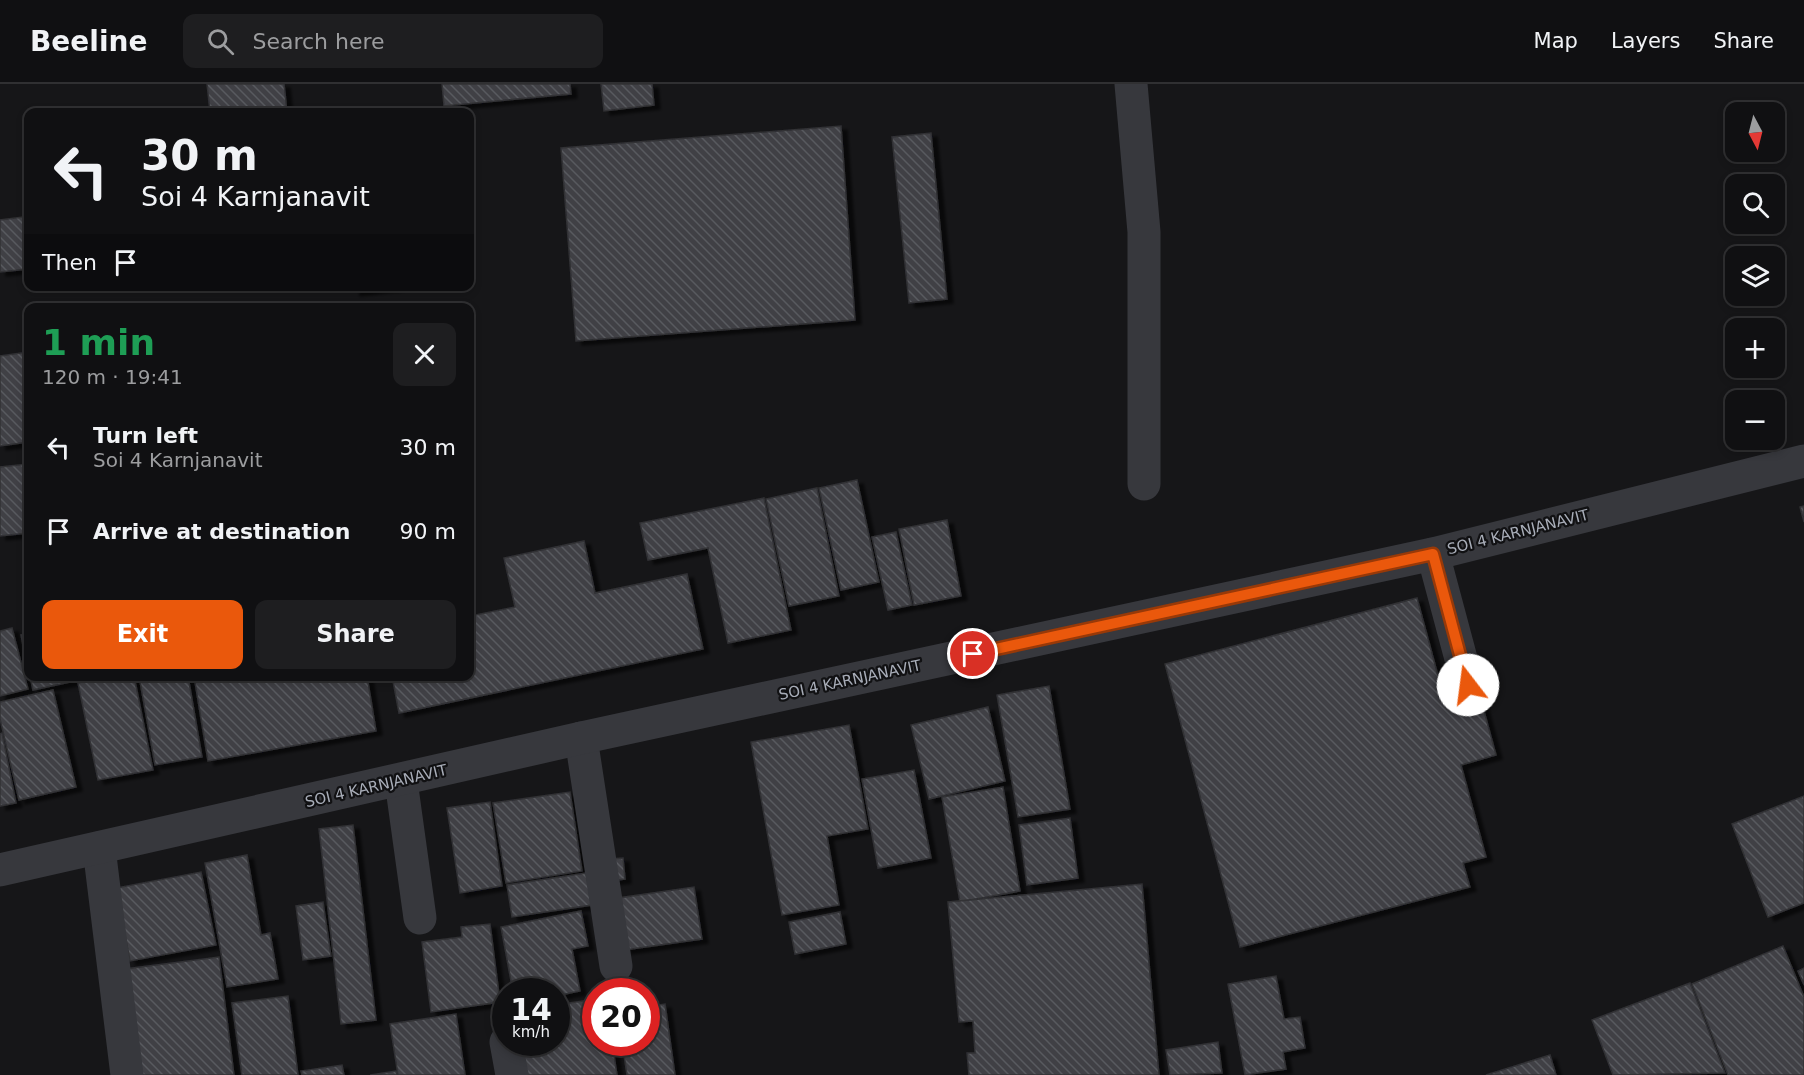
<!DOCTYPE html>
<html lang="en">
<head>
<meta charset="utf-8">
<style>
	:root { --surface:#101012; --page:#1e1e20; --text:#f1f3f6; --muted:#9c9d9f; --line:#303032; --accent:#ea580c }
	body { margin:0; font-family:"DejaVu Sans",sans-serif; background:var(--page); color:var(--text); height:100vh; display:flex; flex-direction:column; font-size:22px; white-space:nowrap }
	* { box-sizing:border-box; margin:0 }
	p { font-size:20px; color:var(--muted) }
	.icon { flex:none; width:33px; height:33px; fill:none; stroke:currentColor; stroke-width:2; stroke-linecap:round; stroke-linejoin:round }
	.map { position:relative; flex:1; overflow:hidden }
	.details { position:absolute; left:24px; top:219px; width:450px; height:378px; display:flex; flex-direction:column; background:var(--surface); border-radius:12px; box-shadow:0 3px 9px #0003,0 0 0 2px var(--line) }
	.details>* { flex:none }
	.guide { position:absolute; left:24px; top:24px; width:450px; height:183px; border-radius:12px; box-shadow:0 3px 9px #0003,0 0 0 2px var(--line); background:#101012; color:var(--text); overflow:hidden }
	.needle { width:39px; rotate:173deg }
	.buttons { position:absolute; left:1725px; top:18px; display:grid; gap:12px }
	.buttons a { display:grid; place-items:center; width:60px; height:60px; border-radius:12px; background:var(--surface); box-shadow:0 3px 9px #0003,0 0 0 2px var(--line); font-size:30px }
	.speed { position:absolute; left:492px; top:894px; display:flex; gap:12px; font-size:30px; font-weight:700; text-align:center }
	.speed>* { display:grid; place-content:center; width:78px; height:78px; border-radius:50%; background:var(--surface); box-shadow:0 3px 9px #0003,0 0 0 2px var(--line); line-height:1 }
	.speed small { font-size:15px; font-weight:400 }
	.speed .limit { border:9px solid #d22; background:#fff; color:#111 }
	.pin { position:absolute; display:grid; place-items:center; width:51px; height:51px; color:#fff; margin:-26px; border:3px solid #fff; border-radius:50%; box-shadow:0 2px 6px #0007 }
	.me { position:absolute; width:66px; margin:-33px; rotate:345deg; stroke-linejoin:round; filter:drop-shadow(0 0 4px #0008) }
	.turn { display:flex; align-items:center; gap:21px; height:126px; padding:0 18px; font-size:27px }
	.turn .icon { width:78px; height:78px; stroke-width:2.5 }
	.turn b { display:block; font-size:42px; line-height:51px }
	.then { display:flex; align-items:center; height:57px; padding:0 18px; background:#0003; gap:12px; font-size:22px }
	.round { display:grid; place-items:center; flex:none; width:63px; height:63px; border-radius:12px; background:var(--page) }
	.overview { display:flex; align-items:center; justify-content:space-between; height:102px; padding:0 18px }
	h1 { font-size:36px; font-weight:700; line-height:45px; color:#1e9e55 }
	.cta { display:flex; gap:12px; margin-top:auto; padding:12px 18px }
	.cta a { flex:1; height:69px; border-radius:12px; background:var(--accent); color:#fff; font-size:24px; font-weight:700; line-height:69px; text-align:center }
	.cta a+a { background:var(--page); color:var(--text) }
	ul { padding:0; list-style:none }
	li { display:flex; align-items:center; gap:18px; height:84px; padding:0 18px }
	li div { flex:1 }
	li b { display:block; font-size:22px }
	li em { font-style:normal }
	header { display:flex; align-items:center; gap:36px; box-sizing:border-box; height:84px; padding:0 30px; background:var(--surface); border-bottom:2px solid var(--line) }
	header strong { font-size:28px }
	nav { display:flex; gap:33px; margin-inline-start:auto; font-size:21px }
	.search { width:420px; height:54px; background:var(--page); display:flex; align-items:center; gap:15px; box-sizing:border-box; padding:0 21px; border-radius:12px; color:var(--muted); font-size:22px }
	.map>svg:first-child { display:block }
</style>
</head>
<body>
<header>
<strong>Beeline</strong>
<div class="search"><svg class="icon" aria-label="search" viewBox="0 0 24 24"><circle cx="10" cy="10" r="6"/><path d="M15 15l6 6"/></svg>Search here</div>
<nav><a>Map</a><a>Layers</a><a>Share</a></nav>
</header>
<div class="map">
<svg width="1804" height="991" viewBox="0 0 1804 991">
	<defs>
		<pattern id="building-back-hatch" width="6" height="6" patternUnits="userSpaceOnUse" patternTransform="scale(1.5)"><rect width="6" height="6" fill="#404145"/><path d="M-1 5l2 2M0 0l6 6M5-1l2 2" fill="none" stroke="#595a5e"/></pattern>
		<filter id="shadow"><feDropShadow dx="6" dy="4" stdDeviation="1.5" flood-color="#0009"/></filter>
	</defs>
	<rect width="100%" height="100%" fill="#161618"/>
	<g fill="url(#building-back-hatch)" stroke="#303034" stroke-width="1.5" filter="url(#shadow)">
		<path d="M 207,0 L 284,0 L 287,28 L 210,28 Z"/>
		<path d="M 442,0 L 570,0 L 571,10 L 444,22 Z"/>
		<path d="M 601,0 L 652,0 L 654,21 L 604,27 Z"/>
		<path d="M 841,42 L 855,236 L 576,257 L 561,64 Z"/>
		<path d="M 931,49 L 947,215 L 909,219 L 892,53 Z"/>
		<path d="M 23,133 L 28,185 L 0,188 L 0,136 Z"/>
		<path d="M 354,202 L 396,202 L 397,203 L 354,208 Z"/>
		<path d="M 28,268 L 28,358 L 0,362 L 0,272 Z"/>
		<path d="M 28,380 L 28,449 L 0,452 L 0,383 Z"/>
		<path d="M 857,396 L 879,498 L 841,506 L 819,404 Z"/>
		<path d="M 817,404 L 839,512 L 789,522 L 766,415 Z"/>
		<path d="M 764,414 L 791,546 L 728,559 L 708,464 L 648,476 L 640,439 Z"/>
		<path d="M 1804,422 L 1804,438 L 1800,423 Z"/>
		<path d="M 947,436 L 961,512 L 914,521 L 899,445 Z"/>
		<path d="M 896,448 L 912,521 L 888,526 L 872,453 Z"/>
		<path d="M 584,457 L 595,509 L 687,490 L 703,565 L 399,629 L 392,592 L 470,592 L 470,532 L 515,523 L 504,474 Z"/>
		<path d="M 1417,514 L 1447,625 L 1481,616 L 1496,671 L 1461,681 L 1486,773 L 1463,779 L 1470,803 L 1240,863 L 1165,580 Z"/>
		<path d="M 12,544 L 28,605 L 0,612 L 0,547 Z"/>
		<path d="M 28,550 L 28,587 L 21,551 Z"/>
		<path d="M 30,592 L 98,592 L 33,606 Z"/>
		<path d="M 108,592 L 134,592 L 153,686 L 98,696 L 78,599 Z"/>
		<path d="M 139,592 L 188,592 L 202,673 L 155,681 Z"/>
		<path d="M 194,592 L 367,592 L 376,647 L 208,677 Z"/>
		<path d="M 1049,602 L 1070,725 L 1018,733 L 997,611 Z"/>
		<path d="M 53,606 L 76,703 L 19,716 L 0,635 L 0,618 Z"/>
		<path d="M 988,623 L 1005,697 L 929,715 L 911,641 Z"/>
		<path d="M 849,641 L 868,745 L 827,752 L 839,821 L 782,831 L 751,658 Z"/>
		<path d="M 2,649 L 16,719 L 0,722 L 0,650 Z"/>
		<path d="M 914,686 L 931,774 L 878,784 L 862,695 Z"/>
		<path d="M 1003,703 L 1020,807 L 960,818 L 942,713 Z"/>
		<path d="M 570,708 L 582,787 L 506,799 L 493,719 Z"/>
		<path d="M 1804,712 L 1804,819 L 1768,833 L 1732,740 Z"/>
		<path d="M 490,718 L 502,802 L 460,809 L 447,724 Z"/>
		<path d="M 1070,734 L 1078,794 L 1027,801 L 1019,741 Z"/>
		<path d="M 353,741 L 376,936 L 341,940 L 319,745 Z"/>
		<path d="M 247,771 L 261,851 L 270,849 L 278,895 L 227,903 L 205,779 Z"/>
		<path d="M 623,774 L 625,795 L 611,797 L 609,775 Z"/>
		<path d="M 201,788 L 216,861 L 130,877 L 116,804 Z"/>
		<path d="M 586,789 L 592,821 L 512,833 L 507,801 Z"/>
		<path d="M 1142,800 L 1159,991 L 969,991 L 967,969 L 975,969 L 973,937 L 959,938 L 948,818 Z"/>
		<path d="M 694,803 L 702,855 L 625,866 L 618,814 Z"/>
		<path d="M 323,818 L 331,872 L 303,876 L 296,822 Z"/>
		<path d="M 581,827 L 588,862 L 572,865 L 580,907 L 556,912 L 556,908 L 513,908 L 501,843 Z"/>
		<path d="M 840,828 L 846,860 L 795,870 L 789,838 Z"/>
		<path d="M 490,840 L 500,918 L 431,928 L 422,858 L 462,853 L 461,843 Z"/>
		<path d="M 1783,862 L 1804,913 L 1804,991 L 1728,991 L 1692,900 Z"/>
		<path d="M 219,873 L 234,991 L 138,991 L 125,885 Z"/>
		<path d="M 1804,884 L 1804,901 L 1798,887 Z"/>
		<path d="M 1276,892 L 1284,935 L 1300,933 L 1305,964 L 1283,968 L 1286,985 L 1245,991 L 1228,900 Z"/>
		<path d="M 1690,899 L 1725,989 L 1613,991 L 1592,936 Z"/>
		<path d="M 288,912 L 298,991 L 242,991 L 232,919 Z"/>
		<path d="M 596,915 L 596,958 L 612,958 L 617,991 L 526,991 L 520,958 L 556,958 L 556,921 Z"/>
		<path d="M 665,920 L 675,991 L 627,991 L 622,958 L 646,958 L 646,923 Z"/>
		<path d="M 456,930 L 465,991 L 398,991 L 390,940 Z"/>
		<path d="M 1218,958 L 1222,989 L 1170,991 L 1166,966 Z"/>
		<path d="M 1550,971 L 1556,991 L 1486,991 Z"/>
		<path d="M 342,981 L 344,991 L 302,991 L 301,987 Z"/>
		<path d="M 396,987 L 397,991 L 370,991 Z"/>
	</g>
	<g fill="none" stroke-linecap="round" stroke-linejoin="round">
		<g stroke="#37383d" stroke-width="33">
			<path d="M 1131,0 L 1144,148 L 1144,400"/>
			<path d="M 1433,470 L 1468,601"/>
			<path d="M 581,654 L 616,882"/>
			<path d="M 401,697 L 420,834"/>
			<path d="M 99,764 L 127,991"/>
			<path d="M 0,786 L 581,654 L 1433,470 L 1804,377"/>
			<path d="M 506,958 L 512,991"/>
		</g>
	</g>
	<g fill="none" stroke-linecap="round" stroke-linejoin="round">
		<defs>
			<path id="route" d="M 973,570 L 1433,470 L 1468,601"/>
		</defs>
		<use href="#route" stroke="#983908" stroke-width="15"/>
		<use href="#route" stroke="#ea580c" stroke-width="10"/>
	</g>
	<g text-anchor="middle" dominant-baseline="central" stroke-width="4.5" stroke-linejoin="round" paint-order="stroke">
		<g font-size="15" fill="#a8adb8" stroke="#111113">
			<text transform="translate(1518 448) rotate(-14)">SOI 4 KARNJANAVIT</text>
			<text transform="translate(850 596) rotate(-12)">SOI 4 KARNJANAVIT</text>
			<text transform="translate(376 702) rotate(-13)">SOI 4 KARNJANAVIT</text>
		</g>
	</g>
</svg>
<div class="buttons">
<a><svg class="needle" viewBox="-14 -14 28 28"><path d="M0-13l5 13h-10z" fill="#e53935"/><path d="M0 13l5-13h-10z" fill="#9c9d9f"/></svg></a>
<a><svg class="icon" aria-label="search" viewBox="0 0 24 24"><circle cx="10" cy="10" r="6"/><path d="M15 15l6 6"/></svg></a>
<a><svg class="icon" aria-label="layers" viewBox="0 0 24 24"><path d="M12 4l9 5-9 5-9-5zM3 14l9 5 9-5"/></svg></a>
<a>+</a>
<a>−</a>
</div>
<div class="speed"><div>14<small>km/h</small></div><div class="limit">20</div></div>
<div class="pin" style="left:973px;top:570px;background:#d93025"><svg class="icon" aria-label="arrive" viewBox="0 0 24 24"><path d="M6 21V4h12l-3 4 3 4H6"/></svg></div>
<svg class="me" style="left:1468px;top:601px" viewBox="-20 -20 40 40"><circle r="19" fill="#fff"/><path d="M0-13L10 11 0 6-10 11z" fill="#ea580c"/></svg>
<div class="guide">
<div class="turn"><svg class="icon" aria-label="left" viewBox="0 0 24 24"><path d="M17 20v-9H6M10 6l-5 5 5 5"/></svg><div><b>30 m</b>Soi 4 Karnjanavit</div></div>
<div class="then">Then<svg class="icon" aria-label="arrive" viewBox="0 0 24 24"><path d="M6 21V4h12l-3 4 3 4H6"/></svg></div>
</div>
<section class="details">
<div class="overview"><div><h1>1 min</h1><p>120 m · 19:41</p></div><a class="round"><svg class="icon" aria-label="close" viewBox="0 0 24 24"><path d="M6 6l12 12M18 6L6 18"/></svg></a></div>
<ul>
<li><svg class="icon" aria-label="left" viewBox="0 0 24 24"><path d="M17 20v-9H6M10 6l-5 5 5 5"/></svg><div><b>Turn left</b><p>Soi 4 Karnjanavit</p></div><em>30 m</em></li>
<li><svg class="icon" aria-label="arrive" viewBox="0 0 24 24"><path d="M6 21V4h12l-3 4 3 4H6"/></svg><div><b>Arrive at destination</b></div><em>90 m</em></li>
</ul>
<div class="cta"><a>Exit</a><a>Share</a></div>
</section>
</div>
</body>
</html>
